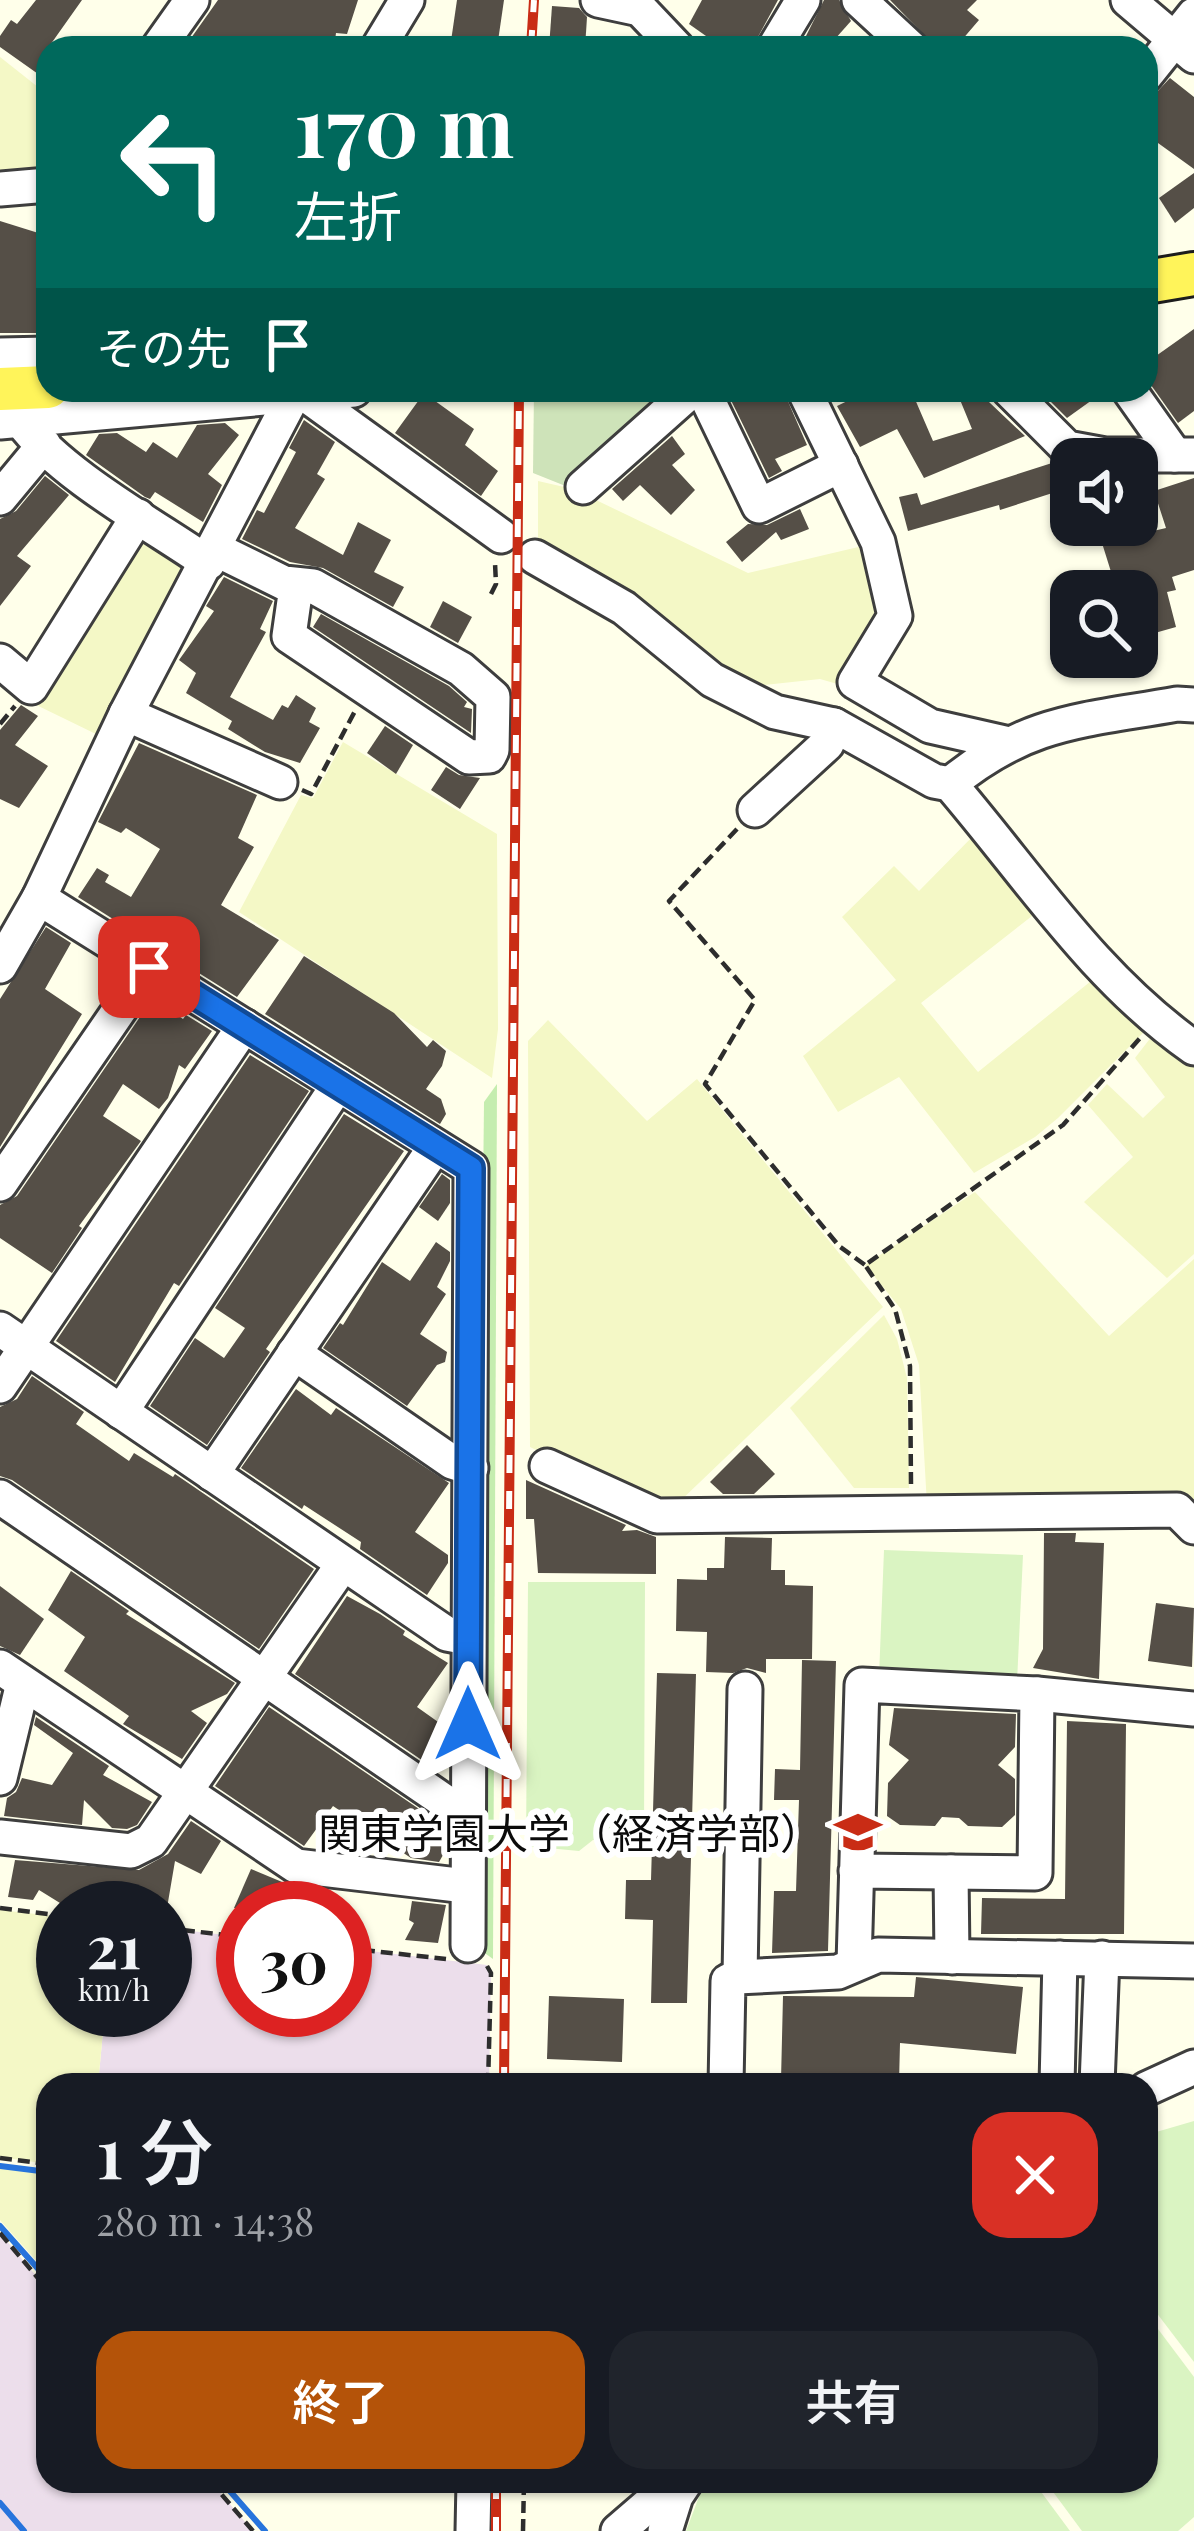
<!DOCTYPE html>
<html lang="ja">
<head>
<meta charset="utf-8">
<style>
	:root { --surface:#171b24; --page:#20242c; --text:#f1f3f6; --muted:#9ea1a6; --accent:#b45309 }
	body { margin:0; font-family:"Playfair Display","Noto Sans JP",serif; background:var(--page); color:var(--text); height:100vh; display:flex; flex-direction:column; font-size:45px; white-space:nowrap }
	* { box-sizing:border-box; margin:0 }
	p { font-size:39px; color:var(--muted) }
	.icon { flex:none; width:66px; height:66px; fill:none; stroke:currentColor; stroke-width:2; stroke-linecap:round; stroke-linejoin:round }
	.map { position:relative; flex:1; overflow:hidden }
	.drawer { position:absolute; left:36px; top:2073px; width:1122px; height:420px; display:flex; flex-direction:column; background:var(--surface); border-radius:36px; box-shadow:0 3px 9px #0004 }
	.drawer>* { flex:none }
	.top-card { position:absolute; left:36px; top:36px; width:1122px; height:366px; border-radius:36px; box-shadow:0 3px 9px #0004; background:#00695c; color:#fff; overflow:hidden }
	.tools { position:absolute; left:1050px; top:438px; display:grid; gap:24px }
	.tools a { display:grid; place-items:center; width:108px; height:108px; border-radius:24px; background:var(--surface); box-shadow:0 3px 9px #0004; font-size:60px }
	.speed { position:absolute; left:36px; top:1881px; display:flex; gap:24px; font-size:60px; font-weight:700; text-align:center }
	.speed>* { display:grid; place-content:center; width:156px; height:156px; border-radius:50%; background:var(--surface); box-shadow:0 3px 9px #0004; line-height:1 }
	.speed small { font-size:30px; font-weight:400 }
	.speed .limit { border:18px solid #d22; background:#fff; color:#111 }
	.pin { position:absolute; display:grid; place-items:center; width:102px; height:102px; color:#fff; margin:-51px; border-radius:24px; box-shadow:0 6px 18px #0006 }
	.me { position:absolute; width:132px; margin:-66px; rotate:0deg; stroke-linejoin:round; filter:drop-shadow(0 0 9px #0008) }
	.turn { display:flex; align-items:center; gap:42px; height:252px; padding:0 60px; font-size:54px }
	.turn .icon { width:156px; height:156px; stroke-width:2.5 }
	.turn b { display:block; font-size:84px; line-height:102px }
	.then { display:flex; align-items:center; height:114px; padding:0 60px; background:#0003; gap:24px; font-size:45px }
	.round { display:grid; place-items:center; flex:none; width:126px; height:126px; border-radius:36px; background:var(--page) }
	.headline { display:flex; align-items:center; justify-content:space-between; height:204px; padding:0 60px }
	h1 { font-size:72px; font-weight:600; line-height:90px }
	.primary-button { display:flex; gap:24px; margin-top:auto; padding:24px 60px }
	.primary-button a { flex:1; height:138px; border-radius:36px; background:var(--accent); color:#fff; font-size:48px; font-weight:600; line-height:138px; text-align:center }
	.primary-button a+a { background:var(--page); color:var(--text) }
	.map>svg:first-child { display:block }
</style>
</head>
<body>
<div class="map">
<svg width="1194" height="2531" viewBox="0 0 1194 2531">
	<rect width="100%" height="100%" fill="#ffffea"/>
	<g fill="#ecdeeb">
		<path d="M 165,1928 L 243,1937 L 243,2010 L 345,2010 L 345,1948 L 487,1965 L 491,1973 L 489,2084 L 98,2085 L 105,2010 L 165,2010 Z"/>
		<path d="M 0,2233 L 48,2290 L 48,2481 L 210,2481 L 253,2531 L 0,2531 Z"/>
	</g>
	<g fill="#f4f8c6">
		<path d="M 0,57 L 48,95 L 48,185 L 0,189 Z"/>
		<path d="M 538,481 L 573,489 L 748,573 L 871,544 L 888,606 L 841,685 L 820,679 L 737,688 L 538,547 Z"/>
		<path d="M 135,526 L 192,559 L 157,614 L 100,736 L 24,699 Z"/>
		<path d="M 343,742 L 497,834 L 498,1029 L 492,1078 L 239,912 L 301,795 L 313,798 Z"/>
		<path d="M 978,831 L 1041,909 L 921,1003 L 978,1072 L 1101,973 L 1155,1021 L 1058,1118 L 1035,1137 L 974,1173 L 899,1077 L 838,1112 L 803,1056 L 896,980 L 842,917 L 894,866 L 919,891 Z"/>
		<path d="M 548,1020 L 647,1121 L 697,1079 L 883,1307 L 676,1505 L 661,1510 L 530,1447 L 528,1041 Z"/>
		<path d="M 1159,1027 L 1194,1051 L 1194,1254 L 1167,1278 L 1084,1202 L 1133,1157 L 1088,1105 L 1107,1084 L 1143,1118 L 1165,1097 L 1135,1058 Z"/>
		<path d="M 975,1192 L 1109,1336 L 1194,1259 L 1194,1509 L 927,1505 L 919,1365 L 901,1309 L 865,1265 Z"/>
		<path d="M 884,1315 L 897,1339 L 907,1378 L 909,1488 L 854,1488 L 790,1408 Z"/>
		<path d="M 0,1910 L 63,1917 L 63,2010 L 105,2010 L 98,2085 L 48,2085 L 48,2164 L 0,2157 Z"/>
		<path d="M 0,2166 L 48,2172 L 48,2274 L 0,2220 Z"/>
	</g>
	<path fill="#c5edaf" d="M 497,1084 L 493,1959 L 475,1946 L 484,1102 Z"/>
	<path fill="#cee3b9" d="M 534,390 L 681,390 L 573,489 L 533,473 Z"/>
	<g fill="#daf4c2">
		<path d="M 884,1550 L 1023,1555 L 1017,1682 L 879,1677 Z"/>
		<path d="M 528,1582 L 645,1582 L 644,1833 L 625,1841 L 593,1840 L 579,1851 L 526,1846 Z"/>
		<path d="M 1194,2121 L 1194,2362 L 1146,2299 L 1146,2135 Z"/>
		<path d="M 1146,2313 L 1194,2377 L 1194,2517 L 1178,2531 L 1082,2531 L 1045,2481 L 1146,2481 Z"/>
		<path d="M 705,2481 L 1033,2481 L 1070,2531 L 686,2531 Z"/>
	</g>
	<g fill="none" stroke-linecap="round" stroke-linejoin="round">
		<g stroke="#2774dc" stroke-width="6">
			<path d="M 0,2166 L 48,2172"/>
			<path d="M 0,2226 L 48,2280"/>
			<path d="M 221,2481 L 265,2531"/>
			<path d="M 449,2481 L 462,2497"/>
			<path d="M 0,2503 L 24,2531"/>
		</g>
	</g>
	<g fill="#554f47">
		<path d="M 36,0 L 82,0 L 48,48 L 48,81 L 0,47 L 0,36 L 11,20 L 17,24 Z"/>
		<path d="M 218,0 L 358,0 L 347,34 L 336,33 L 334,48 L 184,48 Z"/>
		<path d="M 457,0 L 504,0 L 497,48 L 450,48 Z"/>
		<path d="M 702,0 L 778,0 L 752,48 L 723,48 L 689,24 Z"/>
		<path d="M 824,0 L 839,0 L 851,21 L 827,48 L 816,48 L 805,38 Z"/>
		<path d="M 890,0 L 977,0 L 967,10 L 979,20 L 955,48 L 937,48 Z"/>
		<path d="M 552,6 L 579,8 L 587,17 L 585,48 L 549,48 Z"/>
		<path d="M 1170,78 L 1194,97 L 1194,169 L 1158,143 L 1146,157 L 1146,96 L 1155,94 Z"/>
		<path d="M 1194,173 L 1194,208 L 1175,223 L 1159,198 Z"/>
		<path d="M 0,221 L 48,236 L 47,333 L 0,333 Z"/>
		<path d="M 1194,329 L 1194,411 L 1178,423 L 1146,378 L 1146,363 Z"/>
		<path d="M 726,390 L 783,390 L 807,445 L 775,459 L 782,471 L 769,478 Z"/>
		<path d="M 870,390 L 911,390 L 933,441 L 972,429 L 956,390 L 984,390 L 989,402 L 1025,436 L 924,478 L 897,429 L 860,447 L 837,406 Z"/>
		<path d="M 1039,390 L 1106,390 L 1067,418 Z"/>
		<path d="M 424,393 L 474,429 L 465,445 L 498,471 L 481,496 L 395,433 Z"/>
		<path d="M 304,420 L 335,442 L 317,474 L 325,479 L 295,528 L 343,555 L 358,522 L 391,540 L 374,572 L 404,587 L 393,607 L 323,568 L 290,562 L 242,539 L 257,510 L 264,513 L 296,452 L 289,448 Z"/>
		<path d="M 225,423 L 239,435 L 208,474 L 222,485 L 203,522 L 155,492 L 150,499 L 145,497 L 86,455 L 99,434 L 117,433 L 146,452 L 153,442 L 177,458 L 197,425 Z"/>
		<path d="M 672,436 L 685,454 L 672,465 L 695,490 L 671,515 L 640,485 L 623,501 L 612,489 Z"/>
		<path d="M 1052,463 L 1064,469 L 1068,488 L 1000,510 L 999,505 L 908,531 L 899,497 L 917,493 L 921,505 Z"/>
		<path d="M 45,476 L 69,495 L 17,556 L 31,566 L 0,606 L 0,519 L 16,511 Z"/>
		<path d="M 1194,478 L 1194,570 L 1172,577 L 1176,590 L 1167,592 L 1176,627 L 1137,638 L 1137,591 L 1117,591 L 1102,543 L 1166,528 L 1154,491 Z"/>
		<path d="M 800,509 L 809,529 L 781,540 L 776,532 L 742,562 L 726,542 L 748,524 L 767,525 Z"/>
		<path d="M 224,577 L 273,601 L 260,629 L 266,632 L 230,697 L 273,720 L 282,705 L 288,708 L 296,695 L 316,708 L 309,722 L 320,728 L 300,763 L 265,752 L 228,729 L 232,721 L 186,693 L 196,673 L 179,660 L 214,611 L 206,606 Z"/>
		<path d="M 443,601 L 472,617 L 458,643 L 430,627 Z"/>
		<path d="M 321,614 L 449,686 L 467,702 L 464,707 L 472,709 L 471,733 L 313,627 Z"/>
		<path d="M 21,705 L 38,716 L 15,745 L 48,766 L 19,808 L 0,799 L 0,730 Z"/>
		<path d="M 385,726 L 413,745 L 396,774 L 367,753 Z"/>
		<path d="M 139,743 L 257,795 L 238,838 L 254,847 L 221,905 L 279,940 L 237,997 L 78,897 L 97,868 L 109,875 L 105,882 L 131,897 L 160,849 L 126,828 L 121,833 L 98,822 Z"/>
		<path d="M 446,767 L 459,775 L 480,778 L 460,809 L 431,790 Z"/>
		<path d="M 46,927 L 71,943 L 45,989 L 82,1014 L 0,1147 L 0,999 Z"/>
		<path d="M 304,956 L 394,1013 L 427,1047 L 433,1040 L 446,1051 L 442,1066 L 426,1089 L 441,1099 L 446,1114 L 440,1124 L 265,1014 Z"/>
		<path d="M 153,998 L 183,1019 L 186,1015 L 212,1031 L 185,1069 L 179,1065 L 168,1098 L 159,1109 L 123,1084 L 103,1116 L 141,1141 L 79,1226 L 82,1228 L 52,1273 L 0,1238 L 0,1205 L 17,1196 Z"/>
		<path d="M 250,1055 L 309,1091 L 179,1286 L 174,1283 L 115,1382 L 56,1341 Z"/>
		<path d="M 344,1114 L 404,1151 L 266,1349 L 270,1352 L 207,1445 L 150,1406 L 195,1338 L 224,1358 L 245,1328 L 215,1308 Z"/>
		<path d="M 442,1174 L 450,1180 L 450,1203 L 438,1221 L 419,1207 Z"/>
		<path d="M 436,1242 L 450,1252 L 450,1261 L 437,1287 L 446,1294 L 420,1334 L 447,1352 L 445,1362 L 437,1365 L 407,1406 L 323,1348 L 340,1323 L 343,1325 L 382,1262 L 410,1281 Z"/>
		<path d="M 32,1376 L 84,1412 L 76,1424 L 129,1461 L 134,1453 L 173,1477 L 175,1474 L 314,1569 L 259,1649 L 12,1480 L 0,1476 L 0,1407 L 17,1399 Z"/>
		<path d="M 296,1389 L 331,1415 L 336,1408 L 449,1483 L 415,1532 L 448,1555 L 448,1563 L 427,1595 L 360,1549 L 361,1542 L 304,1505 L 302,1509 L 241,1468 Z"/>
		<path d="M 747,1445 L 775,1474 L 754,1494 L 723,1494 L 710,1482 Z"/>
		<path d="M 526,1480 L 626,1525 L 622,1531 L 637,1530 L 656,1537 L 656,1574 L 538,1573 L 534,1519 L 526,1519 Z"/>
		<path d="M 1044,1533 L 1076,1533 L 1075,1542 L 1104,1543 L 1099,1679 L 1033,1668 L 1043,1649 Z"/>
		<path d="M 725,1537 L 772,1538 L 771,1570 L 785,1570 L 785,1585 L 813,1586 L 812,1659 L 766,1659 L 766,1673 L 747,1668 L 733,1673 L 706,1672 L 707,1632 L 676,1631 L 677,1579 L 707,1580 L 707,1568 L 724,1568 Z"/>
		<path d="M 71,1571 L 129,1611 L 126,1614 L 235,1683 L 227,1694 L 191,1711 L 207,1723 L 182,1759 L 123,1724 L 129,1716 L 64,1671 L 85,1637 L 48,1610 Z"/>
		<path d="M 0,1586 L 44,1619 L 20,1655 L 0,1646 Z"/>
		<path d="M 347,1596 L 380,1614 L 405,1631 L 403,1635 L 448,1663 L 417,1707 L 448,1729 L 448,1745 L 432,1767 L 295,1674 Z"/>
		<path d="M 1156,1603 L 1194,1608 L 1192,1667 L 1148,1661 Z"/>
		<path d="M 802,1660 L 836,1661 L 828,1951 L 772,1953 L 774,1891 L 796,1891 L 799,1800 L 774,1800 L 775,1769 L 800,1770 Z"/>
		<path d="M 657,1673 L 696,1674 L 687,2003 L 651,2003 L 653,1920 L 625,1919 L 626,1880 L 651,1880 Z"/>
		<path d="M 269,1707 L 428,1815 L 424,1820 L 447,1833 L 447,1848 L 439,1862 L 411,1858 L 333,1806 L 304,1846 L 215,1786 Z"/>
		<path d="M 894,1708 L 1016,1714 L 1015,1747 L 998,1765 L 1015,1779 L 1015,1815 L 1002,1827 L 968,1826 L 959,1818 L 942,1817 L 935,1826 L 900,1825 L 887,1816 L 888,1783 L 909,1760 L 889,1745 Z"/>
		<path d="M 36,1717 L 109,1766 L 103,1775 L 152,1802 L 137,1825 L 127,1829 L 112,1828 L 84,1800 L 82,1825 L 4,1816 L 7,1798 L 16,1792 L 22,1778 L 52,1785 L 73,1753 L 34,1725 Z"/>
		<path d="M 1067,1721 L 1126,1724 L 1124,1934 L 981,1934 L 982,1898 L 1065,1899 Z"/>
		<path d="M 191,1821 L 221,1841 L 201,1874 L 175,1861 L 167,1908 L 60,1903 L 39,1890 L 33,1900 L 8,1897 L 15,1860 L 139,1870 L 168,1854 Z"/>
		<path d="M 251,1869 L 342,1907 L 342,1908 L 234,1908 Z"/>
		<path d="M 412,1901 L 446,1905 L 438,1943 L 405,1940 L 414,1923 L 409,1920 Z"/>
		<path d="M 916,1977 L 1023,1987 L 1016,2054 L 900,2043 L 899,2083 L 781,2080 L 783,1996 L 914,1997 Z"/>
		<path d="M 549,1996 L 624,1999 L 622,2062 L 547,2059 Z"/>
	</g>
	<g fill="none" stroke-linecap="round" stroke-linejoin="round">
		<defs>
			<g id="minor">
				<path d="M 598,0 L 640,9 L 677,48"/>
				<path d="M 859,0 L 911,48"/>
				<path d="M 1128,0 L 1194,56"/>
				<path d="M 158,48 L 192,0"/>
				<path d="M 378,48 L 407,0"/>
				<path d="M 774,48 L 803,0"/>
				<path d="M 1146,75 L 1194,15"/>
				<path d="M 0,189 L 48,185"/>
				<path d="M 0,355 L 48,354"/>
				<path d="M 703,390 L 759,506 L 841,465"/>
				<path d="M 804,390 L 878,542 L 895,616 L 855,682 L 930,726 L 1005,743"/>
				<path d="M 1009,390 L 1067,448 L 1105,455 L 1194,455"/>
				<path d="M 1129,390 L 1175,455"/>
				<path d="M 306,395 L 501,536"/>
				<path d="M 0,422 L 354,390"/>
				<path d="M 22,422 C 60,474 153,525 208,563"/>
				<path d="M 583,487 L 692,390"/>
				<path d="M 0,498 L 44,445"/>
				<path d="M 215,549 L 284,583 L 313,586 L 461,669 L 493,697 L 492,750 L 489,756 L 469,757 L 289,636 L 296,587"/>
				<path d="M 535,557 L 624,608 L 712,680 L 775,712 L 834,725 L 934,781 L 950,784 C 1028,875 1094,978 1194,1048"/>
				<path d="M 0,661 L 31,687 L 138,516"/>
				<path d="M 126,714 L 280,782"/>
				<path d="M 950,784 C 1028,720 1082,721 1177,704 L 1194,705"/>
				<path d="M 755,810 L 827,744 L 834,725"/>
				<path d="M 39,898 L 471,1168 L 468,1945"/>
				<path d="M 0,966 L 39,898 L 126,714 L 296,390"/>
				<path d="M 0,1184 L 149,967"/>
				<path d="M 0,1329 L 447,1634 L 468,1638"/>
				<path d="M 294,1353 L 452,1462 L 471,1468"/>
				<path d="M 0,1386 L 244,1026"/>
				<path d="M 121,1412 L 338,1085"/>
				<path d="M 547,1466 L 657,1516 L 1177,1510 L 1194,1527"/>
				<path d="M 212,1474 L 435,1147"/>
				<path d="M 0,1497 L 447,1803 L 467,1808"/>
				<path d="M 0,1667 L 296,1866 L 466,1886"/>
				<path d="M 1037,1694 L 1194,1709"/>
				<path d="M 0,1778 L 23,1683"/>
				<path d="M 0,1837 L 131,1851 L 151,1841 L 343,1564"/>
				<path d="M 951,1872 L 952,1957"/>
				<path d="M 854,1964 L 862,1685 L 1037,1694 L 1035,1873 L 856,1871"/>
				<path d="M 740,1977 L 745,1689"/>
				<path d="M 726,2085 L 728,1981 L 737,1977 L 838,1972 L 878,1955 L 1194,1961"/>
				<path d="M 1057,2085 L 1060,1958"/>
				<path d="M 1097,2085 L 1102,1958"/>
				<path d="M 1146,2089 L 1194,2067"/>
				<path d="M 473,2531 L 474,2481"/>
				<path d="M 618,2531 L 676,2481"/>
				<path d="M 665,2531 L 676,2496 L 686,2481"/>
			</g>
			<g id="major">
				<path d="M 1146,282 L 1194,274"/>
				<path d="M 0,389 L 48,387"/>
			</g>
		</defs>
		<use href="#minor" stroke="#3e3e3e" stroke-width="39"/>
		<use href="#major" stroke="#1c1c1c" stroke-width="48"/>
		<g stroke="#2d2d2d" stroke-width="4.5" stroke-dasharray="12 6" stroke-linecap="butt">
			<path d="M 491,594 L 496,584 L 495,563"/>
			<path d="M 0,724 L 15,706"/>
			<path d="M 302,790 L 311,794 L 355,711"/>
			<path d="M 737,829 L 669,901 L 755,1000 L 705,1084 L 839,1246 L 865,1265"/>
			<path d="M 911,1484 L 910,1366 L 895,1309 L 865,1265 L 1063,1125 L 1140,1038"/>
			<path d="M 0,1908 L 63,1916"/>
			<path d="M 165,1928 L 243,1937"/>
			<path d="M 345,1948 L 446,1959"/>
			<path d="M 487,1966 L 491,1973 L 488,2085"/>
			<path d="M 0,2158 L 48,2164"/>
			<path d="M 0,2233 L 48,2290"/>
			<path d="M 210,2481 L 253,2531"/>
			<path d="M 523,2531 L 524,2481"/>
		</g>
		<use href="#minor" stroke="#fff" stroke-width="33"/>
		<use href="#major" stroke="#fff45a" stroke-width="42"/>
		<defs>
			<g id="rail">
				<path d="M 531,48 L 534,0"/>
				<path d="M 504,2085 L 519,390"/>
				<path d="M 496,2481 L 496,2531"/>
			</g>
		</defs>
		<use href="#rail" stroke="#c92c15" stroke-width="10"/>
		<use href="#rail" stroke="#fff" stroke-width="6" stroke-dasharray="18" stroke-linecap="butt"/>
	</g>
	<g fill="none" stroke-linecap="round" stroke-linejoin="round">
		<defs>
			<path id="route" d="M 149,967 L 471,1168 L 468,1724"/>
		</defs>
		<use href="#route" stroke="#114b97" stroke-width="30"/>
		<use href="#route" stroke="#1a73e8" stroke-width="21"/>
	</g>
	<defs>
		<symbol id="university-bare" viewBox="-9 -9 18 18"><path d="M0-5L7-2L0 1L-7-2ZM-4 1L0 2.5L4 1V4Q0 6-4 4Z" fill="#c92c15" stroke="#fff" stroke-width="2.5" paint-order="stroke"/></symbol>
	</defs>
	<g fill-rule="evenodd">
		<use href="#university-bare" x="825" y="1799" width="66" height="66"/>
	</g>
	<g text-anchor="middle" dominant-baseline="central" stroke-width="12" stroke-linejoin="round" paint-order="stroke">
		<g font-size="42" fill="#0b0b0b" stroke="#fff" text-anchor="end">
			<text x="822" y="1832">関東学園大学（経済学部）</text>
		</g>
	</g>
</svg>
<div class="tools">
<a><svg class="icon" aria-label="sound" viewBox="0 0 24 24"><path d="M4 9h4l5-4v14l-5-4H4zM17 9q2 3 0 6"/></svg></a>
<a><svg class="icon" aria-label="search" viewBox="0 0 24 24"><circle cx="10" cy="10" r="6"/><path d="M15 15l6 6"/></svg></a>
</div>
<div class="speed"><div>21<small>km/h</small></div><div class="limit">30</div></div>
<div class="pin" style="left:149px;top:967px;background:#d93025"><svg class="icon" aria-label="arrive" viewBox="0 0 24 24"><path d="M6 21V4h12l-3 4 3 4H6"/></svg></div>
<svg class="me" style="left:468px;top:1724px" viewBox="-20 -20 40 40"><path d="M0-17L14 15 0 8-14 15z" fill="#1a73e8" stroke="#fff" stroke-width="4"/></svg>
<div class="top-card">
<div class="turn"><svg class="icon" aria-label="left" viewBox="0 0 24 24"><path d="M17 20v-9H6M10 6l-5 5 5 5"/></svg><div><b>170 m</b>左折</div></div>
<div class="then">その先<svg class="icon" aria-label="arrive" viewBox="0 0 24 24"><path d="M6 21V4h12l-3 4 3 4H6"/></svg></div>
</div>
<section class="drawer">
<div class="headline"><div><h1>1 分</h1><p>280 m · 14:38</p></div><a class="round" style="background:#d93025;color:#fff"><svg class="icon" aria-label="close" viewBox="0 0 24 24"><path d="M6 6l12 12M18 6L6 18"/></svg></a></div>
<div class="primary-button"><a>終了</a><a>共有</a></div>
</section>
</div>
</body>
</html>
